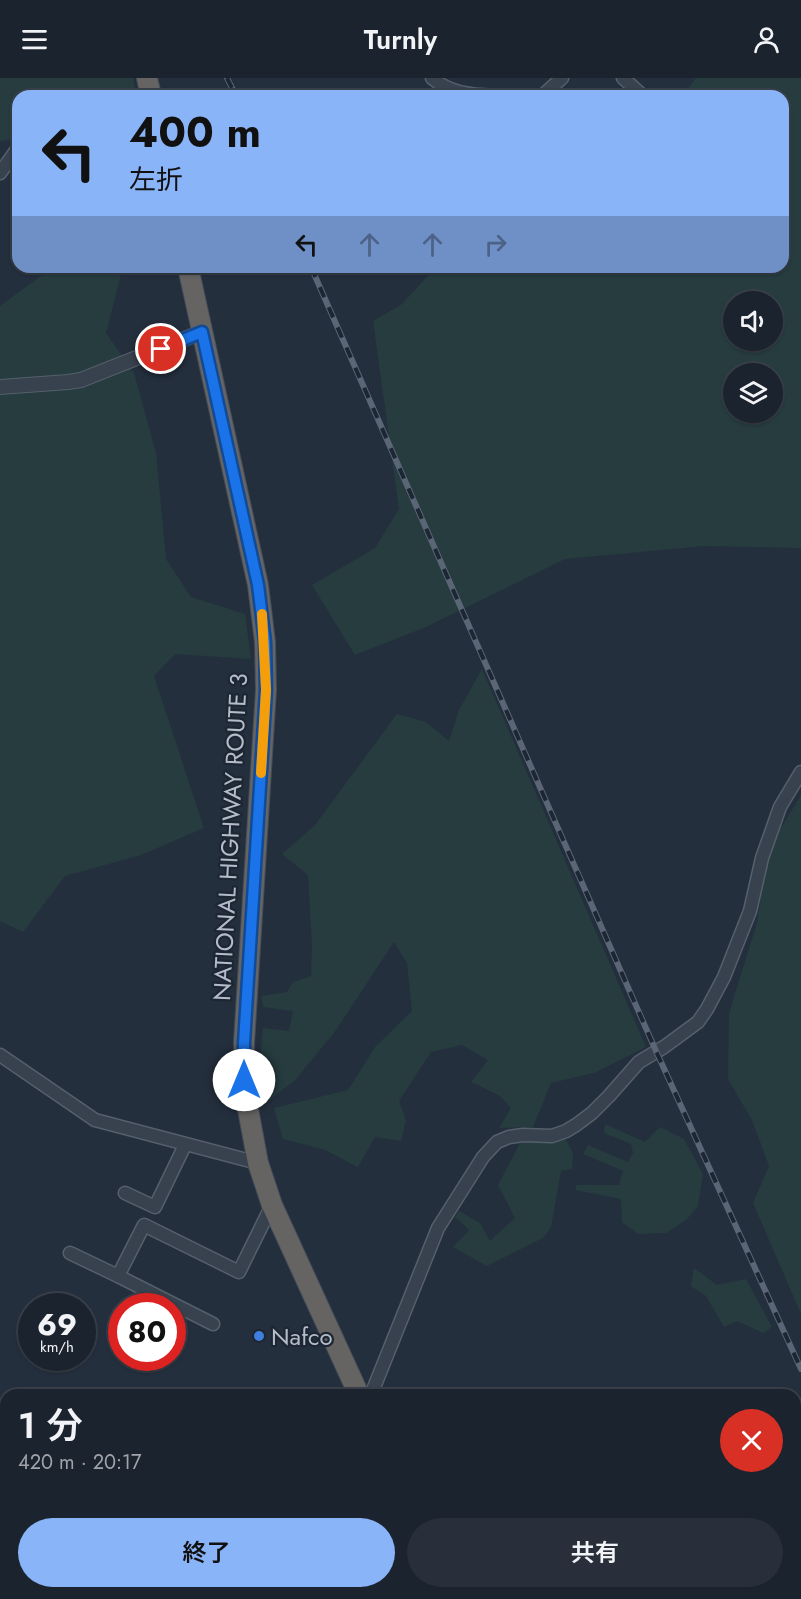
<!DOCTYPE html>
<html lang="ja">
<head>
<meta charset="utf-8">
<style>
	:root { --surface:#1b232e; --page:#282f3a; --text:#f1f3f6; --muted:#a0a4aa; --line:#39404a; --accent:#8ab4f8 }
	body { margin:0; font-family:Jost,"Noto Sans JP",sans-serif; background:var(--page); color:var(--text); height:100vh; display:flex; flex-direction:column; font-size:22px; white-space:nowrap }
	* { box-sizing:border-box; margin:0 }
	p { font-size:20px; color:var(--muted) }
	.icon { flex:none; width:33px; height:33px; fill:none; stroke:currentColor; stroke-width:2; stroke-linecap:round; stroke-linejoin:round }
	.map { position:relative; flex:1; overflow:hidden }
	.sheet { position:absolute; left:0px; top:1311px; width:801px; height:210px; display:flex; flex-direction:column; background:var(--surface); border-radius:18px 18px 0 0; box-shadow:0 2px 4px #0004,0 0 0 2px var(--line) }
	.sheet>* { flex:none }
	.hud { position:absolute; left:12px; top:12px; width:777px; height:183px; border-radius:18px; box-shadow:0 2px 4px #0004,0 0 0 2px var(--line); background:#8ab4f8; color:#111; overflow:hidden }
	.buttons { position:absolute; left:723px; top:213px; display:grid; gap:12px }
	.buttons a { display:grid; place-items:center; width:60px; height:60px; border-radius:50%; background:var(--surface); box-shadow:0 2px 4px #0004,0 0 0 2px var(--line); font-size:30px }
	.speed { position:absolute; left:18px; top:1215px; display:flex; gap:12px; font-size:30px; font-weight:700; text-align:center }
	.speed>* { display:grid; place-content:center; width:78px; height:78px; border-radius:50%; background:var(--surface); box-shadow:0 2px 4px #0004,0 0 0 2px var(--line); line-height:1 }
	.speed small { font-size:15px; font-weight:400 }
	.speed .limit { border:9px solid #d22; background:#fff; color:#111 }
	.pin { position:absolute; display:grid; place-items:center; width:51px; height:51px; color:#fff; margin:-26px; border:3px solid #fff; border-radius:50%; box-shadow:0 2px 6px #0007 }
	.me { position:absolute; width:66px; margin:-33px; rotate:0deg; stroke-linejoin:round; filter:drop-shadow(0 0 4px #0008) }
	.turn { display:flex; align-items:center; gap:21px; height:126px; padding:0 18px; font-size:27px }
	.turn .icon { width:78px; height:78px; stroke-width:2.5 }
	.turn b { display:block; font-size:42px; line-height:51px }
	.lanes { display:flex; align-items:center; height:57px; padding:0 18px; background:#0003; justify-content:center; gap:30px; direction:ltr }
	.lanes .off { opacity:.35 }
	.round { display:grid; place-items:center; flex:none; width:63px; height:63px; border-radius:32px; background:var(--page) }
	.head { display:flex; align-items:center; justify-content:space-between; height:102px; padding:0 18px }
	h1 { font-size:36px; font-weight:600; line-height:45px }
	.action { display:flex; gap:12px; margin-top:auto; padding:12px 18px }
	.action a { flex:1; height:69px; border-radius:36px; background:var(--accent); color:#111; font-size:24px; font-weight:600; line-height:69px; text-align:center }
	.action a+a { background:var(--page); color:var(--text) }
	header { display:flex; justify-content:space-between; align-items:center; height:78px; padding:0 18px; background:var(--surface); font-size:27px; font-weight:600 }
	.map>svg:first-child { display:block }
</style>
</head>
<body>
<header><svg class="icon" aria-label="menu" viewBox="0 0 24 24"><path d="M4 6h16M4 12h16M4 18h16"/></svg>Turnly<svg class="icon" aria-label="person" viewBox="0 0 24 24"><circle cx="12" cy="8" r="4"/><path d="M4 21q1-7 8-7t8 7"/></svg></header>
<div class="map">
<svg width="801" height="1521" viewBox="0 0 801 1521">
	<rect width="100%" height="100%" fill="#242f3e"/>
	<g fill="#263c3f" fill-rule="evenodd">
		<path d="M 0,0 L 133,0 L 137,18 L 18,18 L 18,60 L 0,63 Z"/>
		<path d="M 696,0 L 801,0 L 801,470 L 704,468 L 565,481 L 426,549 L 355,577 L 312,507 L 375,470 L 399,431 L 373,243 L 402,226 L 434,191 L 434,189 L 783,189 L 783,18 L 682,18 ZM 734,224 L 772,224 L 772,262 L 734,262 ZM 734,296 L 772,296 L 772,334 L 734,334 Z"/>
		<path d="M 53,189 L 123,189 L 106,255 L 134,295 L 156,375 L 166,481 L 191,519 L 245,536 L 251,581 L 175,576 L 154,598 L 204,750 L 141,777 L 65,798 L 23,854 L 0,843 L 0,228 Z"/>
		<path d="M 482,591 L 646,969 L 594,995 L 551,1005 L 533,1049 L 499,1050 L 511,1030 L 500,1018 L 471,1004 L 488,982 L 462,967 L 431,974 L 399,1023 L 406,1042 L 401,1063 L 375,1059 L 358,1089 L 325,1072 L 283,1061 L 274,1030 L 348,1012 L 375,969 L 412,933 L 407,885 L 394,864 L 334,955 L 295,1002 L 265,1026 L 258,999 L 263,950 L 289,953 L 293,933 L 263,929 L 261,918 L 287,914 L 293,904 L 311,898 L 312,868 L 308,797 L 282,776 L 315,747 L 397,636 L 426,644 L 449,663 L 459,632 Z"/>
		<path d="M 801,717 L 801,1236 L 753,1125 L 769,1088 L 752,1042 L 728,1001 L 729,935 L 757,845 L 767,773 Z"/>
		<path d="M 605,1046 L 645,1064 L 660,1049 L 684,1061 L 703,1096 L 698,1128 L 687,1141 L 666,1155 L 638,1156 L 622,1144 L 621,1121 L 576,1112 L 576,1107 L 619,1107 L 623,1093 L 583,1076 L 588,1067 L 628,1084 L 633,1075 L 631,1066 L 604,1055 Z"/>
		<path d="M 565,1060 L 573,1075 L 572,1091 L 561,1093 L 551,1149 L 543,1160 L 487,1188 L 453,1169 L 469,1152 L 455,1139 L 459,1133 L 480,1145 L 490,1163 L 515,1140 L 498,1107 L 520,1065 Z"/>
		<path d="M 694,1190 L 717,1207 L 746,1201 L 772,1249 L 763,1255 L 737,1243 L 724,1249 L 706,1218 L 691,1208 Z"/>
	</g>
	<path fill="#394c67" d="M 0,1485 L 6,1489 L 6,1515 L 52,1515 L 64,1521 L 0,1521 Z"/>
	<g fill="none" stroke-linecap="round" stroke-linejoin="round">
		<defs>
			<g id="minor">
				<path d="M 432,0 C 457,22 495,17 527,18"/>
				<path d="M 623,0 L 643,18"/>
				<path d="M 542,18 L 562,0"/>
				<path d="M 0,95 L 18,70"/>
				<path d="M 0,977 L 95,1042 L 258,1085"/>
				<path d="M 125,1115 L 155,1129 L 185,1067"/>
				<path d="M 70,1175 L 118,1198"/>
				<path d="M 213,1246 L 118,1198 L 144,1147 L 239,1194 L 272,1127"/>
				<path d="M 371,1317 L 438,1150 L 483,1079 L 497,1064 L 509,1059 L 523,1057 L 552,1058 L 566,1053 L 576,1047 L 592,1035 L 609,1018 L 639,984 L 664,969 L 698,944 L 707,931 L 724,899 L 750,833 L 762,780 L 780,729 L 801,694"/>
			</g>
			<path id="tertiary" d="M 0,309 L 68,304 L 81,302 L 202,254"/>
			<g id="trunk">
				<path d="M 147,0 L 151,18"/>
				<path d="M 188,189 L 258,507 L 265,564 L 266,612 L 244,965 L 245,1015 L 258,1085 L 272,1127 L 359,1317"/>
				<path d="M 439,1515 L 442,1521"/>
				<path d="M 464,1515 L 467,1521"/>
			</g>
		</defs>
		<use href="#minor" stroke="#565f6c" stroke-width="15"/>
		<use href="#tertiary" stroke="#565f6c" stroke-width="16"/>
		<use href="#trunk" stroke="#434c59" stroke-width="22"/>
		<use href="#minor" stroke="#38414e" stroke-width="12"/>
		<use href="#tertiary" stroke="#38414e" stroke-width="14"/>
		<use href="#trunk" stroke="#656462" stroke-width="20"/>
		<defs>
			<g id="rail">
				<path d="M 227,0 L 236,18"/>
				<path d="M 311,189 L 656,973 L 801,1291"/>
			</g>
		</defs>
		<use href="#rail" stroke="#5a6575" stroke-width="6"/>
		<use href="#rail" stroke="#1d2633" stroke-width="4" stroke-dasharray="11" stroke-linecap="butt"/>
	</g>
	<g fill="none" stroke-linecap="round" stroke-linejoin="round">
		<defs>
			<path id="route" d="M 161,271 L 202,254 L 258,507 L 265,564 L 266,612 L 244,965 L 244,1002"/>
		</defs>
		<use href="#route" stroke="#114b97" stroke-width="15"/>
		<use href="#route" stroke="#1a73e8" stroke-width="10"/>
		<path stroke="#f59e0b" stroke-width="10" d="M 261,695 L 266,612 L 262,536"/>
	</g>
	<circle fill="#3f7fe0" stroke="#1d2633" stroke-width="2" cx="259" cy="1258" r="6"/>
	<g text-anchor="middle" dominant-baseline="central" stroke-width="4.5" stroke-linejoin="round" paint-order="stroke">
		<g font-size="24" fill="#b4bcc9" stroke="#1d2633">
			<text transform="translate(230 759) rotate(-87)">NATIONAL HIGHWAY ROUTE 3</text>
		</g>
		<g font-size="24" fill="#b4bcc9" stroke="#1d2633" text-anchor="start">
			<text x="271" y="1258">Nafco</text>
		</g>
	</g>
</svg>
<div class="buttons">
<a><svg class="icon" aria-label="sound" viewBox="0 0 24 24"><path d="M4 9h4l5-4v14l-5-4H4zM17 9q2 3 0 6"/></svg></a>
<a><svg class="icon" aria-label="layers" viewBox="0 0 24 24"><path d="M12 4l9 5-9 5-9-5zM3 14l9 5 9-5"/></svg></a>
</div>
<div class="speed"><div>69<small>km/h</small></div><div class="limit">80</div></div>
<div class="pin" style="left:161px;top:271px;background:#d93025"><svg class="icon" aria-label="arrive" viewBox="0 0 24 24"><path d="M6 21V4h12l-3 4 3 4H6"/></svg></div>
<svg class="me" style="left:244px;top:1002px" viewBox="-20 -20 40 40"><circle r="19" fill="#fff"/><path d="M0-13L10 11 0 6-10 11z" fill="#1a73e8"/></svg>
<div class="hud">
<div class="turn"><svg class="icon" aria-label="left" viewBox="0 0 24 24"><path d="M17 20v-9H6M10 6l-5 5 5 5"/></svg><div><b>400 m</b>左折</div></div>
<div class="lanes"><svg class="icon" aria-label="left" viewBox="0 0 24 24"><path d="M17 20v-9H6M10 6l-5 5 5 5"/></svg><svg class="icon off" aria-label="ahead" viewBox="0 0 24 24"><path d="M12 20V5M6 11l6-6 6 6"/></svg><svg class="icon off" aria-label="ahead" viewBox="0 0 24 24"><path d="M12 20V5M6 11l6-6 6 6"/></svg><svg class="icon off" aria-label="right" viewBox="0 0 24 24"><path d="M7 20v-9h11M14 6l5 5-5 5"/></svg></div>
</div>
<section class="sheet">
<div class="head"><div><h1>1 分</h1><p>420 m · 20:17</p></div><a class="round" style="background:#d93025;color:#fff"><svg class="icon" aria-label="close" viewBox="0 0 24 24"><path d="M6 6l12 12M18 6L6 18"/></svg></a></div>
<div class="action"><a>終了</a><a>共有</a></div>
</section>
</div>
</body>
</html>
